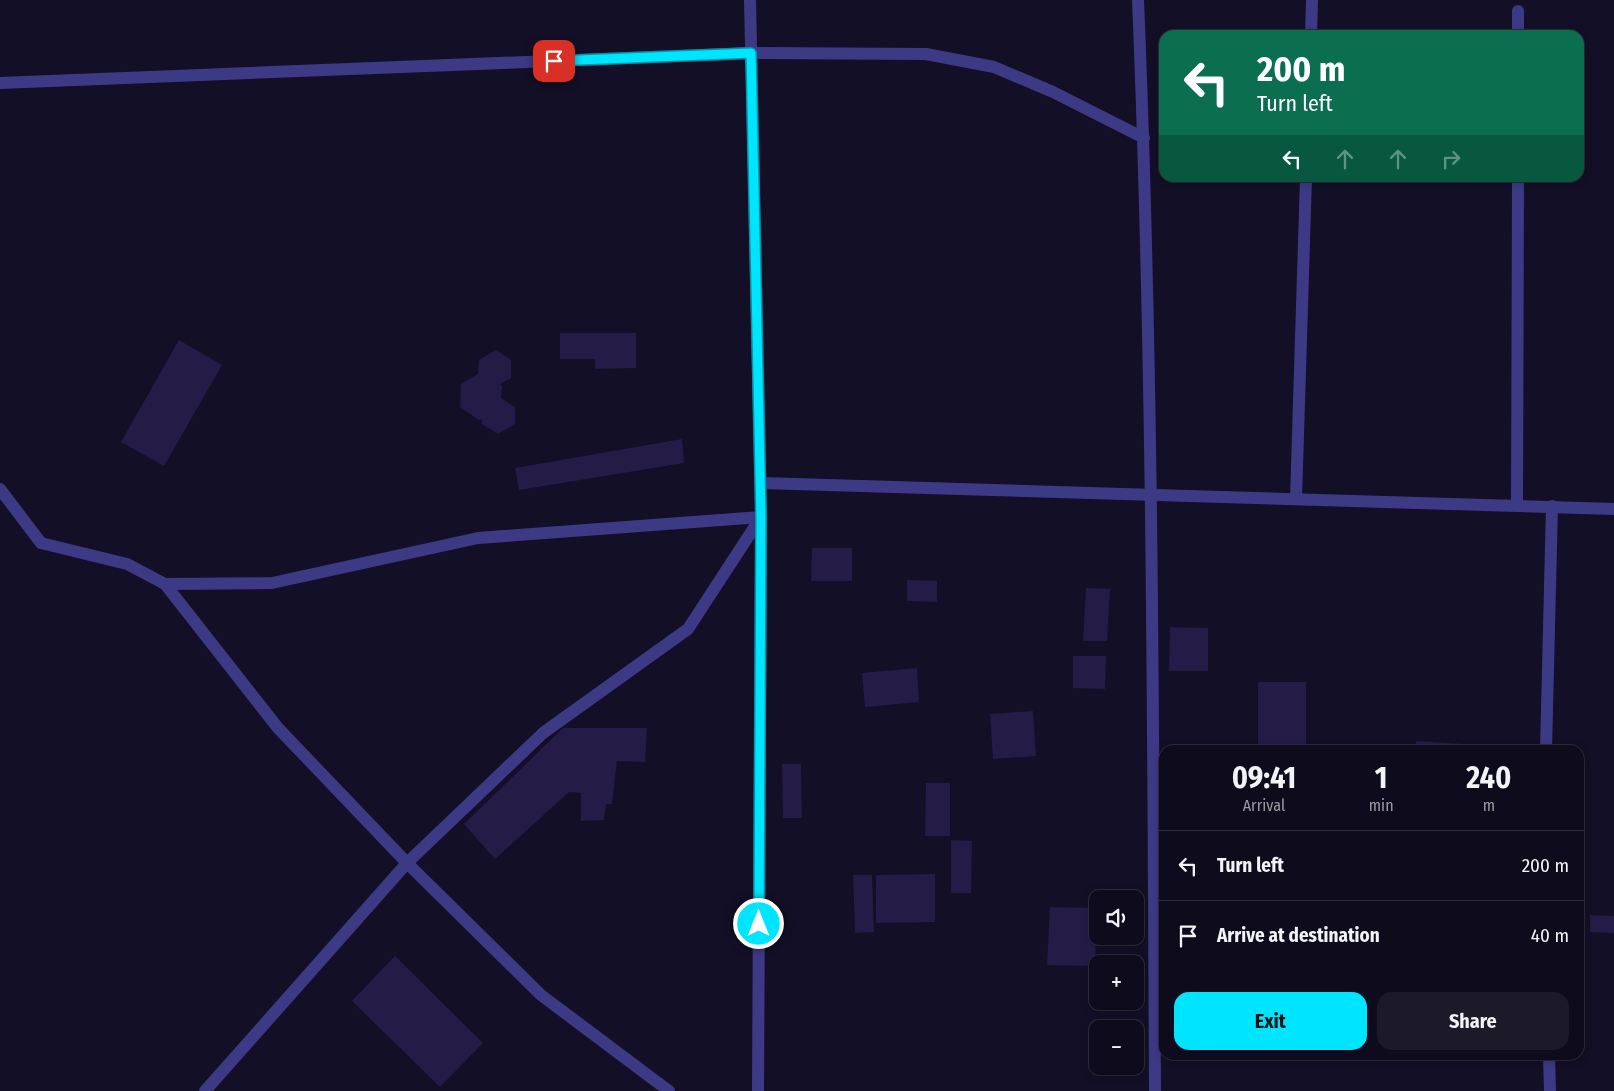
<!DOCTYPE html>
<html lang="en">
<head>
<meta charset="utf-8">
<style>
	:root { --surface:#0e0b1c; --page:#1c1929; --text:#f1f3f6; --muted:#9b9ba3; --line:#2e2b3b; --accent:#00e5ff }
	body { margin:0; font-family:"Fira Sans Condensed",sans-serif; background:var(--page); color:var(--text); height:100vh; display:flex; flex-direction:column; font-size:19px; white-space:nowrap }
	* { box-sizing:border-box; margin:0 }
	p { font-size:16px; color:var(--muted) }
	.icon { flex:none; width:28px; height:28px; fill:none; stroke:currentColor; stroke-width:2; stroke-linecap:round; stroke-linejoin:round }
	.map { position:relative; flex:1; overflow:hidden }
	.panel { position:absolute; left:1159px; top:745px; width:425px; height:315px; display:flex; flex-direction:column; background:var(--surface); border-radius:15px; box-shadow:0 2px 8px #0003,0 0 0 1px var(--line) }
	.panel>* { flex:none }
	.hud { position:absolute; left:1159px; top:30px; width:425px; height:152px; border-radius:15px; box-shadow:0 2px 8px #0003,0 0 0 1px var(--line); background:#0b6e4f; color:#fff; overflow:hidden }
	.fabs { position:absolute; left:1089px; top:890px; display:grid; gap:10px }
	.fabs a { display:grid; place-items:center; width:55px; height:55px; border-radius:10px; background:var(--surface); box-shadow:0 2px 8px #0003,0 0 0 1px var(--line); font-size:25px }
	.pin { position:absolute; display:grid; place-items:center; width:42px; height:42px; color:#fff; margin:-21px; border-radius:10px; box-shadow:0 2px 8px #0006 }
	.me { position:absolute; width:55px; margin:-28px; rotate:0deg; stroke-linejoin:round; filter:drop-shadow(0 0 4px #0008) }
	.turn { display:flex; align-items:center; gap:18px; height:105px; padding:0 15px; font-size:22px }
	.turn .icon { width:65px; height:65px; stroke-width:2.5 }
	.turn b { display:block; font-size:35px; line-height:42px }
	.lanes { display:flex; align-items:center; height:48px; padding:0 15px; background:#0003; justify-content:center; gap:25px; direction:ltr }
	.lanes .off { opacity:.35 }
	.eta { display:flex; justify-content:space-evenly; align-items:center; height:85px; text-align:center }
	.eta b { font-size:30px; font-weight:700; line-height:35px }
	.cta { display:flex; gap:10px; margin-top:auto; padding:10px 15px }
	.cta a { flex:1; height:58px; border-radius:15px; background:var(--accent); color:#111; font-size:20px; font-weight:700; line-height:58px; text-align:center }
	.cta a+a { background:var(--page); color:var(--text) }
	ul { padding:0; list-style:none }
	li { display:flex; align-items:center; gap:15px; height:70px; padding:0 15px; border-top:1px solid var(--line) }
	li div { flex:1 }
	li b { display:block; font-size:19px }
	li em { font-style:normal }
	.map>svg:first-child { display:block }
</style>
</head>
<body>
<div class="map">
<svg width="1614" height="1091" viewBox="0 0 1614 1091">
	<rect width="100%" height="100%" fill="#130f26"/>
	<g fill="#241b47">
		<path d="M 560,333 L 636,333 L 636,368 L 595,369 L 595,359 L 560,359 Z"/>
		<path d="M 179,340 L 222,365 L 164,466 L 121,442 Z"/>
		<path d="M 496,350 L 511,360 L 511,378 L 500,384 L 502,386 L 501,398 L 515,407 L 515,424 L 498,434 L 482,424 L 482,419 L 479,420 L 460,407 L 461,384 L 478,374 L 479,360 Z"/>
		<path d="M 682,439 L 684,463 L 519,490 L 515,468 Z"/>
		<path d="M 812,548 L 852,548 L 852,581 L 811,581 Z"/>
		<path d="M 907,580 L 937,581 L 937,602 L 907,601 Z"/>
		<path d="M 1086,588 L 1110,589 L 1107,641 L 1083,641 Z"/>
		<path d="M 1170,627 L 1208,628 L 1208,671 L 1169,671 Z"/>
		<path d="M 1073,656 L 1106,656 L 1105,689 L 1073,688 Z"/>
		<path d="M 917,668 L 919,702 L 865,707 L 862,673 Z"/>
		<rect x="1258" y="682" width="48" height="68"/>
		<path d="M 1033,711 L 1036,756 L 993,759 L 990,714 Z"/>
		<path d="M 563,728 L 647,728 L 645,762 L 617,761 L 612,804 L 606,804 L 604,820 L 581,821 L 581,793 L 569,792 L 495,859 L 464,824 Z"/>
		<path d="M 1416,741 L 1464,744 L 1463,750 L 1415,750 Z"/>
		<path d="M 782,764 L 801,764 L 802,818 L 783,818 Z"/>
		<path d="M 926,783 L 950,783 L 950,836 L 925,836 Z"/>
		<path d="M 951,840 L 972,841 L 971,893 L 951,893 Z"/>
		<path d="M 935,874 L 935,922 L 876,923 L 876,875 Z"/>
		<path d="M 853,875 L 872,875 L 874,932 L 855,933 Z"/>
		<path d="M 1050,907 L 1097,908 L 1095,966 L 1047,965 Z"/>
		<path d="M 1590,915 L 1614,916 L 1614,933 L 1590,932 Z"/>
		<path d="M 395,956 L 483,1043 L 440,1087 L 352,1001 Z"/>
	</g>
	<g fill="none" stroke-linecap="round" stroke-linejoin="round">
		<g stroke="#3d3a85" stroke-width="12">
			<path d="M 750,0 L 761,517 L 758,1091"/>
			<path d="M 1138,0 C 1153,363 1153,727 1155,1091"/>
			<path d="M 1311,35 L 1312,0"/>
			<path d="M 1518,35 L 1518,11"/>
			<path d="M 0,83 L 751,53 L 926,54 L 994,67 L 1053,92 L 1144,138"/>
			<path d="M 760,483 L 1614,509"/>
			<path d="M 0,489 L 41,543 L 127,564 L 165,584 L 272,583 L 478,538 L 761,517"/>
			<path d="M 1296,499 L 1306,178"/>
			<path d="M 1517,505 L 1518,178"/>
			<path d="M 165,584 L 278,728 L 407,863 L 541,995 L 669,1091"/>
			<path d="M 1546,750 L 1552,506"/>
			<path d="M 1549,1055 L 1550,1091"/>
			<path d="M 205,1091 L 407,863 L 543,733 L 688,629 L 761,517"/>
		</g>
	</g>
	<g fill="none" stroke-linecap="round" stroke-linejoin="round">
		<defs>
			<path id="route" d="M 554,61 L 751,53 L 761,517 L 759,924"/>
		</defs>
		<use href="#route" stroke="#0095a6" stroke-width="12"/>
		<use href="#route" stroke="#00e5ff" stroke-width="9"/>
	</g>
</svg>
<div class="fabs">
<a><svg class="icon" aria-label="sound" viewBox="0 0 24 24"><path d="M4 9h4l5-4v14l-5-4H4zM17 9q2 3 0 6"/></svg></a>
<a>+</a>
<a>−</a>
</div>
<div class="pin" style="left:554px;top:61px;background:#d93025"><svg class="icon" aria-label="arrive" viewBox="0 0 24 24"><path d="M6 21V4h12l-3 4 3 4H6"/></svg></div>
<svg class="me" style="left:759px;top:924px" viewBox="-20 -20 40 40"><circle r="17" fill="#00e5ff" stroke="#fff" stroke-width="3"/><path d="M0-11L8 9 0 5-8 9z" fill="#fff"/></svg>
<div class="hud">
<div class="turn"><svg class="icon" aria-label="left" viewBox="0 0 24 24"><path d="M17 20v-9H6M10 6l-5 5 5 5"/></svg><div><b>200 m</b>Turn left</div></div>
<div class="lanes"><svg class="icon" aria-label="left" viewBox="0 0 24 24"><path d="M17 20v-9H6M10 6l-5 5 5 5"/></svg><svg class="icon off" aria-label="ahead" viewBox="0 0 24 24"><path d="M12 20V5M6 11l6-6 6 6"/></svg><svg class="icon off" aria-label="ahead" viewBox="0 0 24 24"><path d="M12 20V5M6 11l6-6 6 6"/></svg><svg class="icon off" aria-label="right" viewBox="0 0 24 24"><path d="M7 20v-9h11M14 6l5 5-5 5"/></svg></div>
</div>
<section class="panel">
<div class="eta">
<div><b>09:41</b><p>Arrival</p></div>
<div><b>1</b><p>min</p></div>
<div><b>240</b><p>m</p></div>
</div>
<ul>
<li><svg class="icon" aria-label="left" viewBox="0 0 24 24"><path d="M17 20v-9H6M10 6l-5 5 5 5"/></svg><div><b>Turn left</b></div><em>200 m</em></li>
<li><svg class="icon" aria-label="arrive" viewBox="0 0 24 24"><path d="M6 21V4h12l-3 4 3 4H6"/></svg><div><b>Arrive at destination</b></div><em>40 m</em></li>
</ul>
<div class="cta"><a>Exit</a><a>Share</a></div>
</section>
</div>
</body>
</html>
